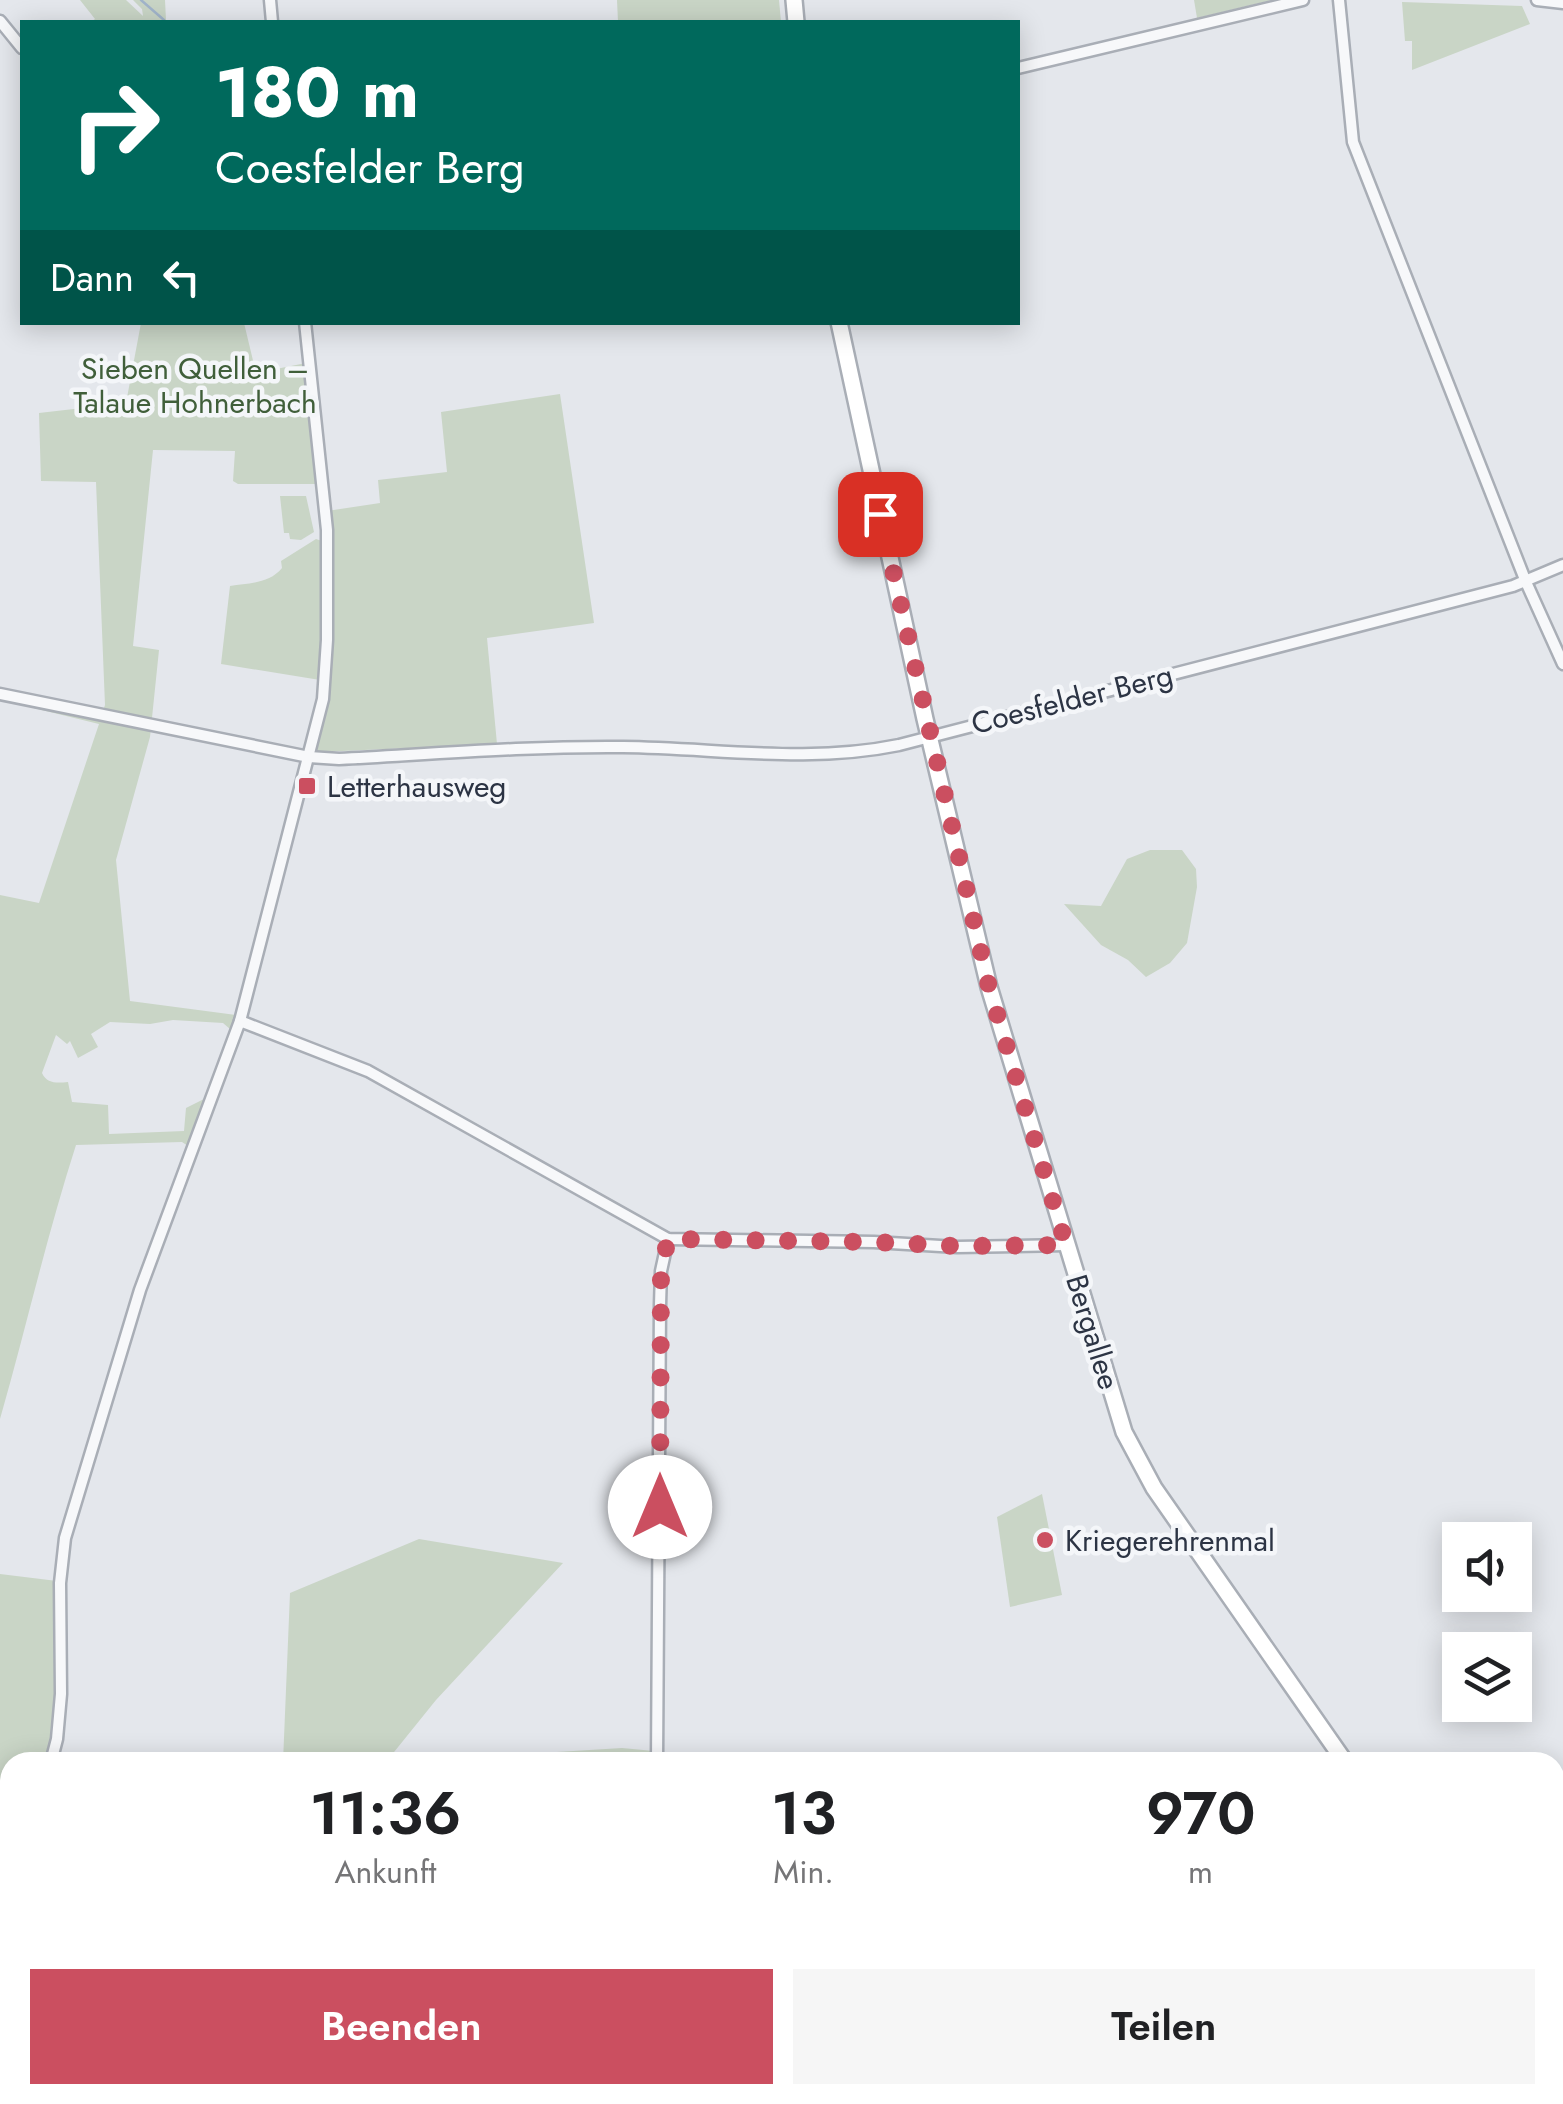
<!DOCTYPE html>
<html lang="de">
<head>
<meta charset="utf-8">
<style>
	:root { --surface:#fff; --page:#f6f6f6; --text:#202124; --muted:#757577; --accent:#cb4f60 }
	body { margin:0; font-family:Jost,sans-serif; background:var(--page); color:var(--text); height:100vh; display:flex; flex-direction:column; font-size:38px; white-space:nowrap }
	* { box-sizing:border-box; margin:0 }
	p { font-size:32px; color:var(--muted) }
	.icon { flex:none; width:55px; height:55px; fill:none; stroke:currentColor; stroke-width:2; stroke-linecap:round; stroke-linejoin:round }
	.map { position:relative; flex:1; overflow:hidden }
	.panel { position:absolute; left:0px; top:1752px; width:1565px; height:352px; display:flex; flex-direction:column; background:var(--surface); border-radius:30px 30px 0 0; box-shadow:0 5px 25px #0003 }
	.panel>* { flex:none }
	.top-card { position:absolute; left:20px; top:20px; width:1000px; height:305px; border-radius:0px; box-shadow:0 5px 25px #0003; background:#00695c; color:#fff; overflow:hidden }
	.fabs { position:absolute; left:1442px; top:1522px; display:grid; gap:20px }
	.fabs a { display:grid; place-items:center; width:90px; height:90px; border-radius:0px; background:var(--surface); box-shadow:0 5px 25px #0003; font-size:50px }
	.pin { position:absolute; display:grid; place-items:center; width:85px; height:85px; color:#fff; margin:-42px; border-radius:20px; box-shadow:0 5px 15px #0006 }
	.me { position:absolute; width:110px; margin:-55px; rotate:0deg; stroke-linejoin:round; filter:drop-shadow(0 0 8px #0008) }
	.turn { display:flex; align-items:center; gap:35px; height:210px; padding:0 30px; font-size:45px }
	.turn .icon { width:130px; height:130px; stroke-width:2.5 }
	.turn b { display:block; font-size:70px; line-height:85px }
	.then { display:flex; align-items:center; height:95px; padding:0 30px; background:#0003; gap:20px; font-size:38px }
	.eta { display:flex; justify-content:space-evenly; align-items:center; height:170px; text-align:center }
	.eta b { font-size:60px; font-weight:600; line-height:70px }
	.cta { display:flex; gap:20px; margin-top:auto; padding:20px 30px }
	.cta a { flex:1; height:115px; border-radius:0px; background:var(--accent); color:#fff; font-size:40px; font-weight:600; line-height:115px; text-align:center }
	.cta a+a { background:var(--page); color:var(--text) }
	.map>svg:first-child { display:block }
</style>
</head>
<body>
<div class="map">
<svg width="1563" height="2104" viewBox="0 0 1563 2104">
	<rect width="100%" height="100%" fill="#e4e7ec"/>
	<g fill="#c9d5c6">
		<path d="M 80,0 L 126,0 L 143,16 L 142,9 L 133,0 L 165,0 L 166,20 L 172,22 L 91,22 L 95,19 Z"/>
		<path d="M 617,0 L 779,0 L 781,22 L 618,22 Z"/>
		<path d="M 1194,0 L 1272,0 L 1197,18 Z"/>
		<path d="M 1402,2 L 1522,6 L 1530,24 L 1412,70 L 1412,41 L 1405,41 Z"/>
		<path d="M 141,323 L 244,323 L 256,373 L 306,363 L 317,484 L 238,484 L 233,481 L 235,451 L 153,450 L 133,646 L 159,650 L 150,737 L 116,860 L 130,1001 L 236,1015 L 230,1029 L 223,1023 L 173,1020 L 150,1024 L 110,1022 L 91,1034 L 98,1047 L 78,1058 L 70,1041 L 67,1044 L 56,1035 L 42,1073 C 47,1084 57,1083 68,1082 L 72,1102 L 108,1105 L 109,1134 L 184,1131 L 186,1108 L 204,1099 L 205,1102 L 188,1146 L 182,1142 L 76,1145 C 47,1235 26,1328 0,1419 L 0,895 L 39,903 L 99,724 L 13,703 L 100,720 L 105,705 L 96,482 L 41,481 L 39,413 L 126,403 Z"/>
		<path d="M 560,394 L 594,623 L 487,638 L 497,744 L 320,752 L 316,750 L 332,666 L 327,511 L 380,503 L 378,480 L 447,472 L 441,412 Z"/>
		<path d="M 280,496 L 306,496 L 314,532 L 301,540 L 290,539 L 289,533 L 284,533 Z"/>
		<path d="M 316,539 L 322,541 L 323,663 L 320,680 L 221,664 L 230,586 C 248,583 269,584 282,568 L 281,561 Z"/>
		<path d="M 1150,850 L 1182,850 L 1196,869 L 1197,887 L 1187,943 L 1170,963 L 1146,977 L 1128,960 L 1101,945 L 1064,904 L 1101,906 L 1127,859 Z"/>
		<path d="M 1042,1494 L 1062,1595 L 1010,1607 L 997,1517 Z"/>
		<path d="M 419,1539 L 563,1563 L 436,1700 L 386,1762 L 283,1762 L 290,1593 Z"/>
		<path d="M 0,1574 L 57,1581 C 60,1641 64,1704 47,1762 L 10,1762 L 10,1830 L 0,1829 Z"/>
		<path d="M 622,1748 L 654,1751 L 654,1762 L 394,1762 Z"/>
		<path d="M 10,2078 L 10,2095 L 236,2095 L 236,2104 L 9,2104 Z"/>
		<path d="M 861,2095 L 1058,2095 L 1056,2104 L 860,2104 Z"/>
	</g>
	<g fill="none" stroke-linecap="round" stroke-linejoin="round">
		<path stroke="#a1b4ca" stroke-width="2.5" d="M 141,0 L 164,20"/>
		<defs>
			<g id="street">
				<path d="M 270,0 L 272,22"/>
				<path d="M 1339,0 L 1353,142 L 1526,582 L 1563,664"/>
				<path d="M 1537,0 L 1563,3"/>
				<path d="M 0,21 L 22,48"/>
				<path d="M 1018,68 L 1303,0"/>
				<path d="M 0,694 L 309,757 L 339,759 C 433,754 529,746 623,747 C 717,748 806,764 899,745 L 1513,586 L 1563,565"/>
				<path d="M 240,1021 L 368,1071 L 668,1239 L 874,1242 L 957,1247 L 1066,1245"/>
				<path d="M 51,1762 L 57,1739 L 61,1694 L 60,1583 L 65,1538 L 140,1290 L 240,1021 L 323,699 L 327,640 L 327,530 L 305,322"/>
				<path d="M 657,1762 L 660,1305 L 661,1271 L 668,1239"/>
				<path d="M 0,1834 L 10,1836"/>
				<path d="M 667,2095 L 668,2104"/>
				<path d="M 2,2104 L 10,1997"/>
			</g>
			<g id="secondary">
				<path d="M 794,0 L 796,22"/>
				<path d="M 839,322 L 925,719 L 989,987 L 1124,1432 L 1154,1488 L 1345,1762"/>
				<path d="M 1451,2104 L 1452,2095"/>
			</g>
		</defs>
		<use href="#street" stroke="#a9aeb6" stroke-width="15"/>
		<use href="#secondary" stroke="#a9aeb6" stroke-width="20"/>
		<use href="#street" stroke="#f7f8fa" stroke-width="10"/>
		<use href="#secondary" stroke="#fff" stroke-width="15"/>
	</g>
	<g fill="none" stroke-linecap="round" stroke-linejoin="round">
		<path stroke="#cb4f60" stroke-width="18" stroke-dasharray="0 32.4" d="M 660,1507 L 661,1271 L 668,1239 L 874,1242 L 957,1246 L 1066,1245 L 989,987 L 880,514"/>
	</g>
	<g fill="#cb4f60" stroke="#f4f6f9" stroke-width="4">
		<rect x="297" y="776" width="20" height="20" rx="5"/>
		<circle cx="1045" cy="1540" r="10"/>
	</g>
	<g text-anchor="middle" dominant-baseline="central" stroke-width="9" stroke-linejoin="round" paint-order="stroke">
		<g font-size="30" fill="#405f3a" stroke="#f4f6f9">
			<text x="195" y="368">Sieben Quellen –<tspan x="195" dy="34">Talaue Hohnerbach</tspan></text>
		</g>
		<g font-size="30" fill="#2c3444" stroke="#f4f6f9">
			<text transform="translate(1072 699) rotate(-14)">Coesfelder Berg</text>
			<text transform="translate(1093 1332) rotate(73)">Bergallee</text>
		</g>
		<g font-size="30" fill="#2c3444" stroke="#f4f6f9" text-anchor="start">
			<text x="327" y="786">Letterhausweg</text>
			<text x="1065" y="1540">Kriegerehrenmal</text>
		</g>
	</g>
</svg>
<div class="fabs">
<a><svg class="icon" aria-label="sound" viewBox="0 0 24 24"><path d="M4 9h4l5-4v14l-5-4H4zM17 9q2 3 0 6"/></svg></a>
<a><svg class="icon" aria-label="layers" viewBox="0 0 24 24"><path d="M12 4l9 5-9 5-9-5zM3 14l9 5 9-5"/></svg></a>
</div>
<div class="pin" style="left:880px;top:514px;background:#d93025"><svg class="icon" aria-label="arrive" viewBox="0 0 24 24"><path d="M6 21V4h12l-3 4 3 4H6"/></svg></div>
<svg class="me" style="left:660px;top:1507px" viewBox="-20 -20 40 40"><circle r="19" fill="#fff"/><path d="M0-13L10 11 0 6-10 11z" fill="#cb4f60"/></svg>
<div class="top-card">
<div class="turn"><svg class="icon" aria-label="right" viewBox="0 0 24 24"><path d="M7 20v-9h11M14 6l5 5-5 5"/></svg><div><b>180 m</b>Coesfelder Berg</div></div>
<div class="then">Dann<svg class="icon" aria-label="left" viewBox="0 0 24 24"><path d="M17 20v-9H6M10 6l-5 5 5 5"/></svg></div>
</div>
<section class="panel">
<div class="eta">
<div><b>11:36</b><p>Ankunft</p></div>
<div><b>13</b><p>Min.</p></div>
<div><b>970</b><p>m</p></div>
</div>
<div class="cta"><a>Beenden</a><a>Teilen</a></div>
</section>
</div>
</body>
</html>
